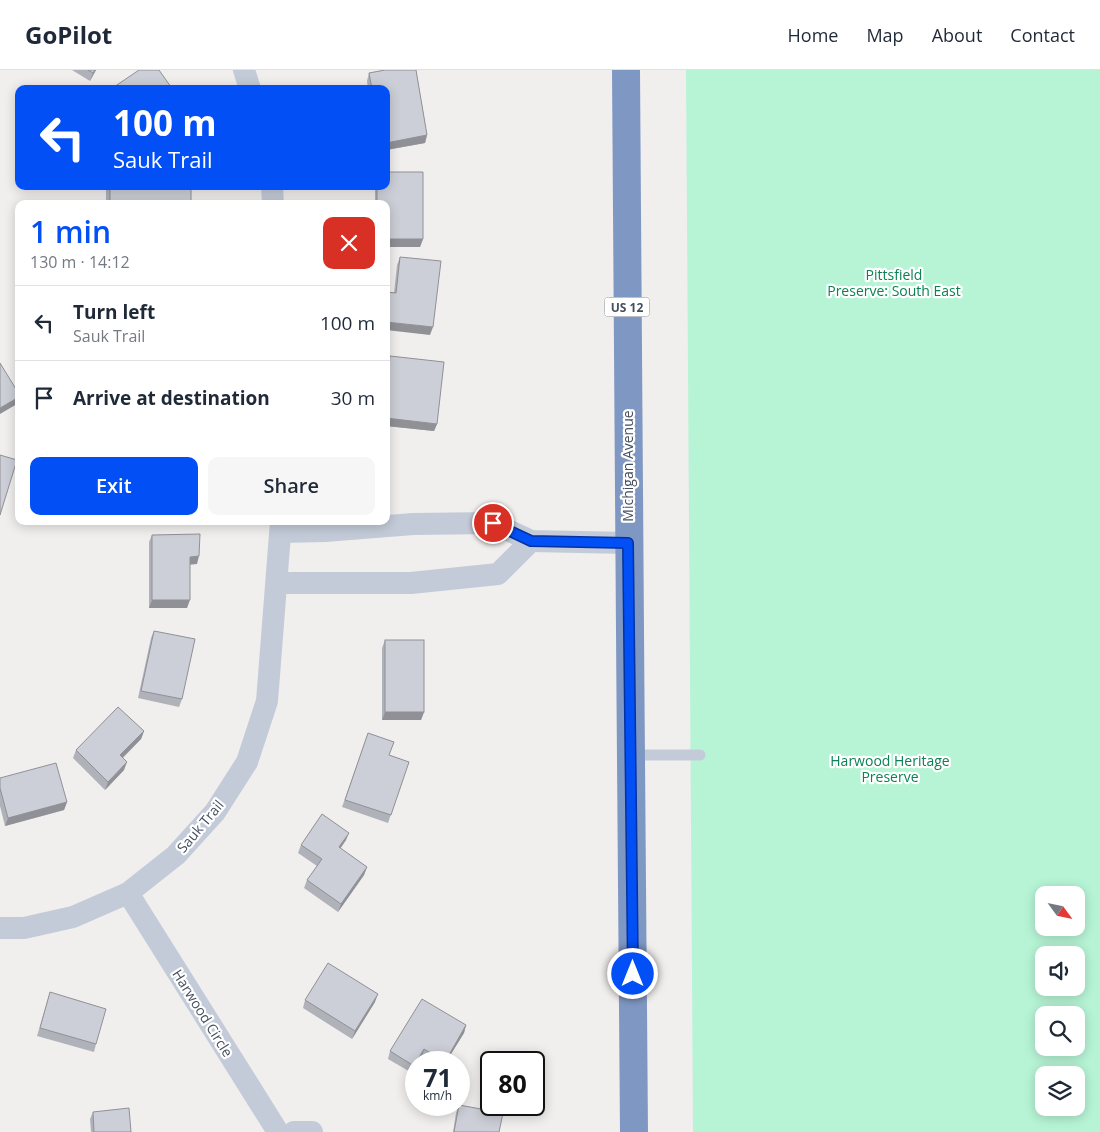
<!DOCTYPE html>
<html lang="en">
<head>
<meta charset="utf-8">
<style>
	:root { --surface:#fff; --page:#f6f6f7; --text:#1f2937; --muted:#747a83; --line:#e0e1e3; --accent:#034ff6 }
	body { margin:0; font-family:"Open Sans",sans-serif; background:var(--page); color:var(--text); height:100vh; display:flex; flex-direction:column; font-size:19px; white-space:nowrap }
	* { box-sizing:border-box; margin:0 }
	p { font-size:16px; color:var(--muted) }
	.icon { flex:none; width:28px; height:28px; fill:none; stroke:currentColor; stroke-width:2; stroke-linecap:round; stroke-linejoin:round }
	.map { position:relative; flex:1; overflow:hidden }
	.side { position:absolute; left:15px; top:130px; width:375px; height:325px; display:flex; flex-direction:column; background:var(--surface); border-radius:10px; box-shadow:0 2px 12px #0003 }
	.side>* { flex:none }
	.guide { position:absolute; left:15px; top:15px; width:375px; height:105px; border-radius:10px; box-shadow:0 2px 12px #0003; background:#034ff6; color:#fff; overflow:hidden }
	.needle { width:32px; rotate:123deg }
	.buttons { position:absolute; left:1035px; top:816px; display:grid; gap:10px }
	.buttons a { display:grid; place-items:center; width:50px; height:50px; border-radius:10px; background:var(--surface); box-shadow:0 2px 12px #0003; font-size:25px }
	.speed { position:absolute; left:405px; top:981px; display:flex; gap:10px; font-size:25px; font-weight:700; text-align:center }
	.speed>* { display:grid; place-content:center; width:65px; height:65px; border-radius:50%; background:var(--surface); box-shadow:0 2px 12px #0003; line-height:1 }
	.speed small { font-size:12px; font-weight:400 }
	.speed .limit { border:2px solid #111; border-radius:8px; background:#fff; color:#111 }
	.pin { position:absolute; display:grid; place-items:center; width:42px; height:42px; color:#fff; margin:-21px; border:2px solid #fff; border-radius:50%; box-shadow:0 1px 5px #0007 }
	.me { position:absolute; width:55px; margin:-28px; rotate:0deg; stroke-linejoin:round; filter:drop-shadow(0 0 4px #0008) }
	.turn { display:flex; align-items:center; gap:18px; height:105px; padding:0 15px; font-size:22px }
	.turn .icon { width:65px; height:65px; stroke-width:2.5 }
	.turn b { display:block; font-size:35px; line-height:42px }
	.round { display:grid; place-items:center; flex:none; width:52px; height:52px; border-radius:10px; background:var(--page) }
	.summary { display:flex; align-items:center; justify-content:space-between; height:85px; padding:0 15px }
	h1 { font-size:30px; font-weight:600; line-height:38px; color:var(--accent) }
	.primary-button { display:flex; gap:10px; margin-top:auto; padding:10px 15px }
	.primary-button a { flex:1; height:58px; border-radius:10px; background:var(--accent); color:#fff; font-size:20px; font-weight:600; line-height:58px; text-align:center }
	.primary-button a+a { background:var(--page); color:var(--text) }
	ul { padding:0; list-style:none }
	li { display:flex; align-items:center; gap:15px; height:75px; padding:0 15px; border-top:1px solid var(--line) }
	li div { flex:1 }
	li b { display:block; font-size:19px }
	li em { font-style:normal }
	header { display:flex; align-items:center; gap:30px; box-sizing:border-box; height:70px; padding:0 25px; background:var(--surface); border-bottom:1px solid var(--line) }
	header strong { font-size:24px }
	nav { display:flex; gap:28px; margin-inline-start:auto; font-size:18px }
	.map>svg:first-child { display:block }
</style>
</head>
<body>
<header>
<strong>GoPilot</strong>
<nav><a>Home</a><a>Map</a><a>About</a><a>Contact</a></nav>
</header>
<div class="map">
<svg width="1100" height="1062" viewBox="0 0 1100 1062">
	<rect width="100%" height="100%" fill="#f1eeee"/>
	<path fill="#b7f4d6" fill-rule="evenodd" d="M 686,0 L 1100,0 L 1100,1062 L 693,1062 ZM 1044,825 L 1076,825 L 1076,858 L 1044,858 ZM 1044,885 L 1076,885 L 1076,918 L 1044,918 ZM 1044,945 L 1076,945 L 1076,978 L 1044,978 ZM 1044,1005 L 1076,1005 L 1076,1038 L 1044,1038 Z"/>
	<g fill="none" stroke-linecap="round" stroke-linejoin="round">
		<path stroke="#c3cbd8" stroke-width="11" d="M 632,685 L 700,685"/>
		<g stroke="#c3cbd8" stroke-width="22">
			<path d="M 244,0 L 250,19"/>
			<path d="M 272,116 L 273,134"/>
			<path d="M 282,462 L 325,461 L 413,454 L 493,453 L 531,471 L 628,473"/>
			<path d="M 277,513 L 411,513 L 498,504 L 531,471"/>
			<path d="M 128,823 L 278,1062"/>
			<path d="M 0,858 L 24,858 L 73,847 L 128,823 L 176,785 L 215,742 L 247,692 L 267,631 L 281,451"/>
			<path d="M 294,1062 L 312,1062"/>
		</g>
		<path stroke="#7f98c3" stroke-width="28" d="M 626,0 C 627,354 632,708 634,1062"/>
	</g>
	<g fill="#afb2b9">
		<path d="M 72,0 L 96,0 L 90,11 Z"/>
		<path d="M 385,0 L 416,0 L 427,65 L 425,73 L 386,80 L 386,19 L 368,19 L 367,11 L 369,3 Z"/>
		<rect x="106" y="116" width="85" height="18"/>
		<path d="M 375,116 L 386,116 L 423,169 L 420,177 L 386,134 L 375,134 Z"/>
		<path d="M 400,187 L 430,265 L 394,223 L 397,195 Z"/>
		<path d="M 390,286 L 437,354 L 434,361 L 386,356 L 386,302 L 387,294 Z"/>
		<path d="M 152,465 L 197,494 L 190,494 L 187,538 L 149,538 L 149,472 Z"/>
		<path d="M 154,561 L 182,629 L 179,637 L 138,628 L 151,568 Z"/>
		<path d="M 385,570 L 424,642 L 421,650 L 382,650 L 382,578 Z"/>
		<path d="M 144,661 L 141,669 L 123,688 L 124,700 L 105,720 L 73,688 L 76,680 Z"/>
		<path d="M 368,663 L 389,685 L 409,692 L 388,753 L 342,737 Z"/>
		<path d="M 0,708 L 67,732 L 64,740 L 5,756 L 0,736 Z"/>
		<path d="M 346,770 L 340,778 L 367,797 L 364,805 L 338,842 L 304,818 L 307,810 L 317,796 L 298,783 L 301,775 Z"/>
		<path d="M 50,922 L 96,974 L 94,982 L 37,966 Z"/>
		<path d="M 305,930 L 375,932 L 352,969 L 303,938 Z"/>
		<path d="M 466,955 L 464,963 L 446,992 L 430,992 L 422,987 L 418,992 L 416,992 L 416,996 L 412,1003 L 388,989 L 390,981 Z"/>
		<path d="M 459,1035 L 499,1062 L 453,1062 L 456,1043 Z"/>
		<path d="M 93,1042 L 131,1062 L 91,1062 L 90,1049 Z"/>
	</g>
	<g fill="#8f9196">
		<path d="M 95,0 L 96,0 L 90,11 L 93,3 Z"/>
		<path d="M 427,65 L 425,73 L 386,80 L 386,73 Z"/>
		<path d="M 131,132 L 131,134 L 110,134 L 110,133 Z"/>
		<path d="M 386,169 L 423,169 L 420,177 L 386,177 Z"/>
		<path d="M 386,252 L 433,257 L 430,265 L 386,260 Z"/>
		<path d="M 19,327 L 17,334 L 0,344 L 0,338 Z"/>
		<path d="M 386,348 L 437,354 L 434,361 L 386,356 Z"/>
		<path d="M 199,486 L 197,494 L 187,495 L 190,487 Z"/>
		<path d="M 152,530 L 190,530 L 187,538 L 149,538 Z"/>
		<path d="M 385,642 L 424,642 L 421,650 L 382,650 Z"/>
		<path d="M 144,661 L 141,669 L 117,693 L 120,685 Z"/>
		<path d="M 127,692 L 124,700 L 105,720 L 108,712 Z"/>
		<path d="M 67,732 L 64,740 L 5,756 L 8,748 Z"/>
		<path d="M 349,763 L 346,770 L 336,785 L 339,777 Z"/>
		<path d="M 367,797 L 364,805 L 338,842 L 341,834 Z"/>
		<path d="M 378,924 L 375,932 L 352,969 L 355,961 Z"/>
		<path d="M 466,955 L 464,963 L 446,992 L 444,992 Z"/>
		<path d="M 424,979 L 422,987 L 418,992 L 416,992 Z"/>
		<path d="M 416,993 L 416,996 L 412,1003 L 414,996 Z"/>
	</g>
	<g fill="#cccfd7" stroke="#8f9196">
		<path d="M 88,0 L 95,0 L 93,3 Z"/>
		<path d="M 139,0 L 159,0 L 171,17 L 168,19 L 111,19 Z"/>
		<path d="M 385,0 L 416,0 L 427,65 L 386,73 L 386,19 L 372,19 L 369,3 Z"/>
		<path d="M 386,102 L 423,102 L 423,169 L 386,169 L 386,134 L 377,134 L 377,116 L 386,116 Z"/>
		<path d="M 110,116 L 191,116 L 191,134 L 131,134 L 131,132 L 110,133 Z"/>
		<path d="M 400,187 L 441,191 L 433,257 L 386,252 L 386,222 L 396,223 Z"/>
		<path d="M 390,286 L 444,292 L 437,354 L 386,348 L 386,318 Z"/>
		<path d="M 0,293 L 19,324 L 19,327 L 0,338 Z"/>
		<path d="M 0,385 L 17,390 L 0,445 Z"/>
		<path d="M 200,464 L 199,486 L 190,487 L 190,530 L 152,530 L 152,465 Z"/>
		<path d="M 154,561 L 195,569 L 182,629 L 141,621 Z"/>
		<rect x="385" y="570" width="39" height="72"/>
		<path d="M 118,637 L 144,661 L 120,685 L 127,692 L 108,712 L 76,680 Z"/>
		<path d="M 368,663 L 394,672 L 389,685 L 409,692 L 391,745 L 345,730 Z"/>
		<path d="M 56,693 L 67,732 L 8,748 L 0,718 L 0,708 Z"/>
		<path d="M 322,744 L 349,763 L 339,777 L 367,797 L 341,834 L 307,810 L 322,789 L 301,775 Z"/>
		<path d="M 328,893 L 378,924 L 355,961 L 305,930 Z"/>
		<path d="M 50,922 L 106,939 L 96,974 L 40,958 Z"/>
		<path d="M 422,929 L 466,955 L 445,992 L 424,979 L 414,996 L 390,981 Z"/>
		<path d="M 459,1035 L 503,1043 L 499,1062 L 454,1062 Z"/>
		<path d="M 129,1038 L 131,1062 L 94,1062 L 93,1042 Z"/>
	</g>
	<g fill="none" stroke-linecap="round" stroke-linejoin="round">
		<defs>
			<path id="route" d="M 493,453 L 531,471 L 628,473 L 633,904"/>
		</defs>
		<use href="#route" stroke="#0233a0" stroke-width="12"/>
		<use href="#route" stroke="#034ff6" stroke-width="9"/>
	</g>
	<g text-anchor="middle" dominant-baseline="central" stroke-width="4.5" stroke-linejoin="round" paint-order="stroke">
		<rect fill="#fff" stroke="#7c838e" stroke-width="1" x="604.5" y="227.5" width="45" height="19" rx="4"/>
		<g font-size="12" font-weight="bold" fill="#444e5e">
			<text x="627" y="237">US 12</text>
		</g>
		<g font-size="14" fill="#0b8255" stroke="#fff">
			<text x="894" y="204">Pittsfield<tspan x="894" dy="16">Preserve: South East</tspan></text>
			<text x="890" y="690">Harwood Heritage<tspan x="890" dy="16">Preserve</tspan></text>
		</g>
		<g font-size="14" fill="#444e5e" stroke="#fff">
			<text transform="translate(627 396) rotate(-90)">Michigan Avenue</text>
			<text transform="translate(200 756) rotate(-50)">Sauk Trail</text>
			<text transform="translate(203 943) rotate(58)">Harwood Circle</text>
		</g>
	</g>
</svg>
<div class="buttons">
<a><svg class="needle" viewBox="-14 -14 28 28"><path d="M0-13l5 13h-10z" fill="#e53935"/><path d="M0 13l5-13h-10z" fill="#747a83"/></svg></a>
<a><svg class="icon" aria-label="sound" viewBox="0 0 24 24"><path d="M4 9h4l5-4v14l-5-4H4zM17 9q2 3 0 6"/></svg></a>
<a><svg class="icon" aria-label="search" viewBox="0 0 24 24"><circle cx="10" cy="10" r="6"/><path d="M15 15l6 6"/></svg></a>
<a><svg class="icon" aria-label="layers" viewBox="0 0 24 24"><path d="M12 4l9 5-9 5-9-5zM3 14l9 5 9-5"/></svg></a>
</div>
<div class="speed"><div>71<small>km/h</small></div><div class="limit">80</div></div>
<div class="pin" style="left:493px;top:453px;background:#d93025"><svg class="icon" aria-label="arrive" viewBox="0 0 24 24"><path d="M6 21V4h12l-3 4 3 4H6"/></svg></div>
<svg class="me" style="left:633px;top:904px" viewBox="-20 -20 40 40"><circle r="17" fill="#034ff6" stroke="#fff" stroke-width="3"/><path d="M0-11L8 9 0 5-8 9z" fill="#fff"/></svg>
<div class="guide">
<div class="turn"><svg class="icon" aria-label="left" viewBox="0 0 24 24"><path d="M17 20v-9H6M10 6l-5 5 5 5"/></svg><div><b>100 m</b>Sauk Trail</div></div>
</div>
<section class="side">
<div class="summary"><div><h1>1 min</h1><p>130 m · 14:12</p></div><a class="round" style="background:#d93025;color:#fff"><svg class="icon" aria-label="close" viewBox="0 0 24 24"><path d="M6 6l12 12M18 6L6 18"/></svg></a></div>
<ul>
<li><svg class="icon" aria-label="left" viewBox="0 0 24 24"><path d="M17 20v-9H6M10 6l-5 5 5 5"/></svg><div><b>Turn left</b><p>Sauk Trail</p></div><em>100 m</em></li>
<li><svg class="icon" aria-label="arrive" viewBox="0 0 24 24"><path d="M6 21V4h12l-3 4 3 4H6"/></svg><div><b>Arrive at destination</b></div><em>30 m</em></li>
</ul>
<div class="primary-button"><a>Exit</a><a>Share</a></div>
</section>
</div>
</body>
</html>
